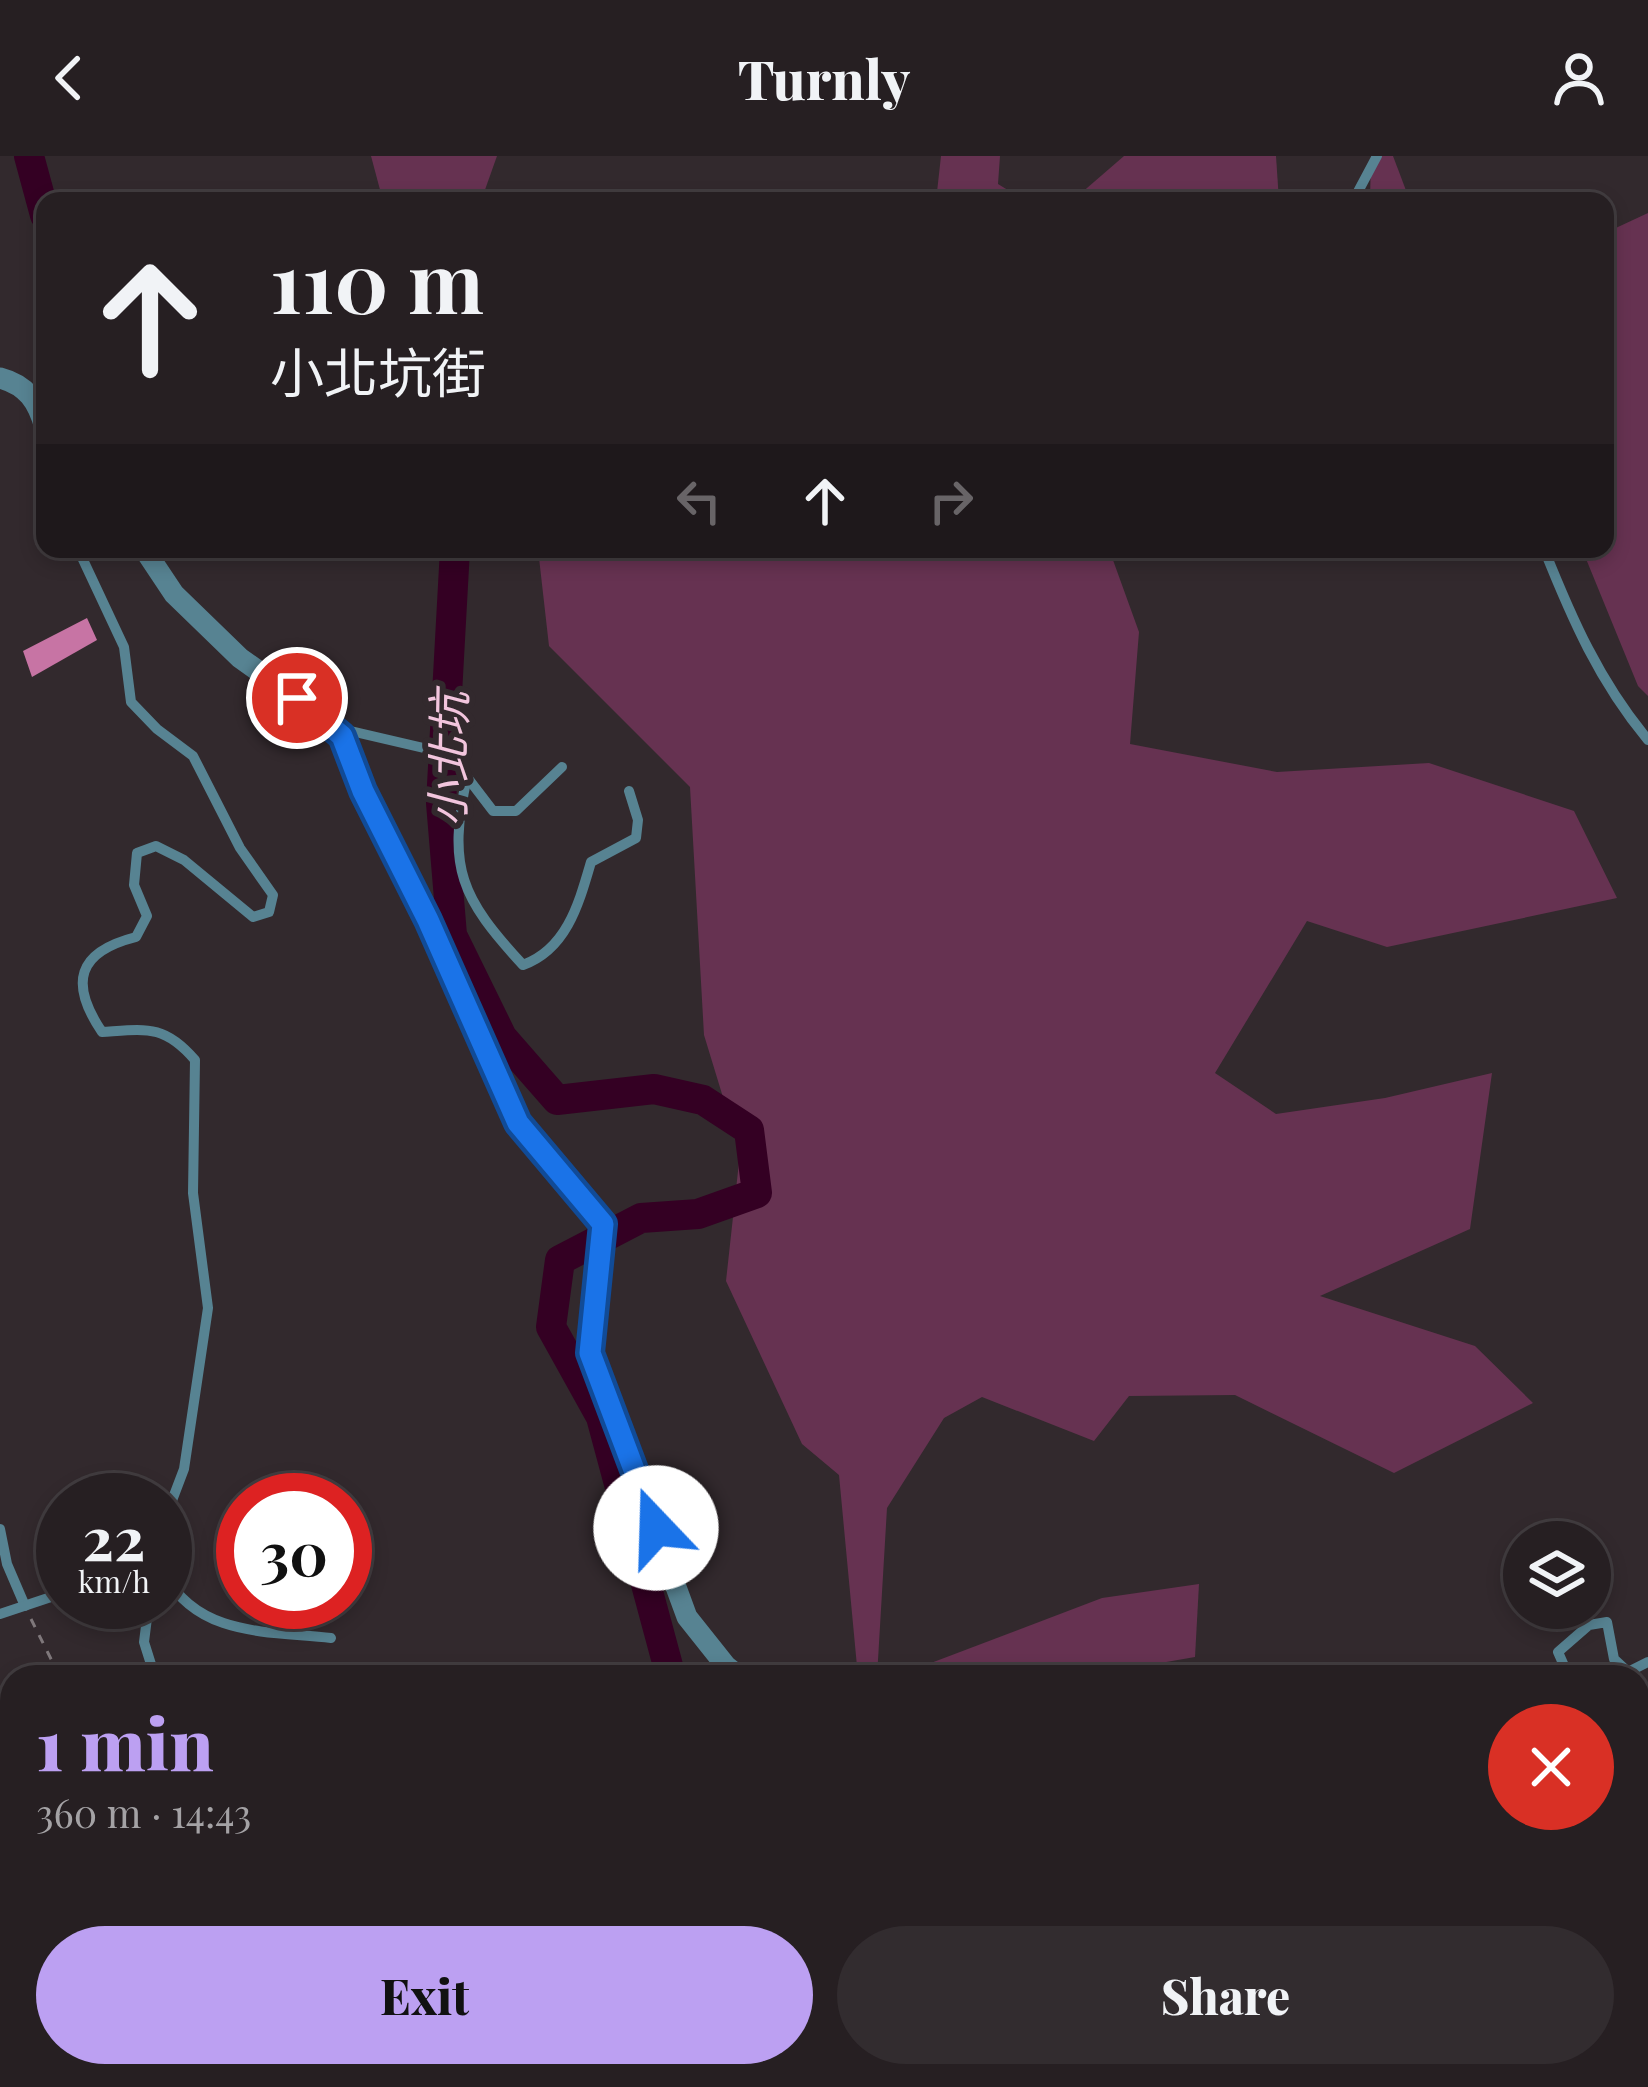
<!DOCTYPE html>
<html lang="en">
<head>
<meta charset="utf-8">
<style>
  body { margin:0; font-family:"Playfair Display","Noto Sans TC",serif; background:#322c2f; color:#f1f3f6; height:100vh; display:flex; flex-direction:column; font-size:45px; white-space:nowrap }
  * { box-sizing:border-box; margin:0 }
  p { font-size:39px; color:#a4a2a5 }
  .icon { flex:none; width:66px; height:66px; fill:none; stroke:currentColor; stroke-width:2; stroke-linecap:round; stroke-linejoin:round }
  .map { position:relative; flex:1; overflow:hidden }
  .drawer { position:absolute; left:0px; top:1509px; width:1650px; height:423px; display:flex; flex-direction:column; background:#261f22; border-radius:36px 36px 0 0; box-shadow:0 6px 18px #0003,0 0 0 3px #423d40 }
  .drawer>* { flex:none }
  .top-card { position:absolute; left:36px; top:36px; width:1578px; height:366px; border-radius:24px; box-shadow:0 6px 18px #0003,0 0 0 3px #423d40; background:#261f22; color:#f1f3f6; overflow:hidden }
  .controls { position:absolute; left:1503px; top:1365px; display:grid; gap:24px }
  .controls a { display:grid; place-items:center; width:108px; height:108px; border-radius:50%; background:#261f22; box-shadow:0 6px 18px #0003,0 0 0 3px #423d40; font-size:60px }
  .speed { position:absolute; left:36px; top:1317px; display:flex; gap:24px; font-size:60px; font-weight:700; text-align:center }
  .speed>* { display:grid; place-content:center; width:156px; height:156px; border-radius:50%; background:#261f22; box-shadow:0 6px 18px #0003,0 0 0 3px #423d40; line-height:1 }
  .speed small { font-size:30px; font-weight:400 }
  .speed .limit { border:18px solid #d22; background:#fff; color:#111 }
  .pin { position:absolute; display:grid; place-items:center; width:102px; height:102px; color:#fff; margin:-51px; border:6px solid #fff; border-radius:50%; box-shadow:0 3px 12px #0007 }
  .me { position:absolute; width:132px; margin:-66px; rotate:339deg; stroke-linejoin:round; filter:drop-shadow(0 0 9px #0008) }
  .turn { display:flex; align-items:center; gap:42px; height:252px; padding:0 36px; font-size:54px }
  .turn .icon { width:156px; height:156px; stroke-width:2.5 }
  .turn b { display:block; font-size:84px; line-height:102px }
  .lanes { display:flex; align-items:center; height:114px; padding:0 36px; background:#0003; justify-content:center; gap:60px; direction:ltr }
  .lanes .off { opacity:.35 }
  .round { display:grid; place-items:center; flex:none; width:126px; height:126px; border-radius:63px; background:#322c2f }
  .summary { display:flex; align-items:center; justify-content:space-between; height:204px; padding:0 36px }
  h1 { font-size:72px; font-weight:800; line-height:90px; color:#bca0f2 }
  .button { display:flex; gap:24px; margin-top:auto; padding:24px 36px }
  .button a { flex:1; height:138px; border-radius:72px; background:#bca0f2; color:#111; font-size:48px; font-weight:800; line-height:138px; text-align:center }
  .button a+a { background:#322c2f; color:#f1f3f6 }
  header { display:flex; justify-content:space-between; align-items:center; height:156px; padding:0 36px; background:#261f22; font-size:54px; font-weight:800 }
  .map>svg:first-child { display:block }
</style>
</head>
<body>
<header><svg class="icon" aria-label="back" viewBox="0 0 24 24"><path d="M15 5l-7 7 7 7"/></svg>Turnly<svg class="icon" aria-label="person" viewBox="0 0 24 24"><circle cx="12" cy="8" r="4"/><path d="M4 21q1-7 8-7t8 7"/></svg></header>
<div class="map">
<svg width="1648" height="1931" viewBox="0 0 1648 1931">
  <rect width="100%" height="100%" fill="#32292d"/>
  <g fill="#663251">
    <path d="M371 0H497L481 45H383Z"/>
    <path d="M941 0H1000L998 28 1026 45H936Z"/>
    <path d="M1124 0H1276L1279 45H1072Z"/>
    <path d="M1371 0H1393L1410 45H1370Z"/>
    <path d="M1648 57V540L1638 530 1582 393H1605V77Z"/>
    <path d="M538 393H1109L1139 476 1130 588 1277 616 1429 607 1574 655 1617 742 1387 791 1307 765 1215 917 1276 958 1385 942 1492 917 1470 1073 1320 1140 1475 1190 1533 1247 1394 1317 1235 1239 1129 1240 1094 1285 982 1241 944 1262 887 1352 877 1521H858L839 1319 802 1288 726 1125 740 997 704 879 690 631 549 490Z"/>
    <path d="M1199 1428 1195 1501 1080 1521H894L1102 1442Z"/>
  </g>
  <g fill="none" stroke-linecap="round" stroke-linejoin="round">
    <g stroke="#340023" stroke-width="30">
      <path d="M29 0 45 59"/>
      <path d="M455 393 441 647 452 779 502 881 557 944 654 933 703 944 749 974 757 1037 698 1058 641 1062 560 1104 551 1171 601 1261 671 1521"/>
      <path d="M1156 1920 1161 1931"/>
    </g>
  </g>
  <path fill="#c774a4" d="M87 462 97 484 32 521 23 495Z"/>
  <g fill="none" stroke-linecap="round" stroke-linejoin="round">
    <g stroke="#7f787b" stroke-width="3" stroke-dasharray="9 9" stroke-linecap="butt">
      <path d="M31 1463 60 1521"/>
      <path d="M0 1588 2 1585"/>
      <path d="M14 1931 19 1920"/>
      <path d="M178 1931 179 1920"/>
    </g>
    <g stroke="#578392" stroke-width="10">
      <path d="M1353 45 1377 0"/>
      <path d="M78 393 124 491 131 546 157 573 193 600 240 692 273 739 269 756 253 761 184 704 156 690 137 697 134 729 147 760 136 781C77 796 69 827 102 876 146 873 164 868 195 904L193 1037 208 1152 184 1313 165 1363"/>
      <path d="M1544 393C1572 463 1599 525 1648 584"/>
      <path d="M342 573 428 593 460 607 467 621C447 712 461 742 523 809 567 793 579 747 591 706L636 682 638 664 629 635"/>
      <path d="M467 621 493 655H516L562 611"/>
      <path d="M0 1373 7 1408 25 1450"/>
      <path d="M165 1419C199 1481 269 1475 331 1482"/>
      <path d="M149 1446 144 1486 155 1521"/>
      <path d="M0 1458 63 1437"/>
      <path d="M1569 1521 1558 1496 1589 1469 1607 1466 1614 1503 1628 1516 1648 1506"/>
      <path d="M0 1681 12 1689"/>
      <path d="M969 1920 987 1931"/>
      <path d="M425 1931 429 1920"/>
      <path d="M1279 1931 1282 1920"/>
    </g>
    <g stroke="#578392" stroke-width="21">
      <path d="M0 222C27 229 38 246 45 272"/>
      <path d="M144 393 174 438 240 502 323 561 342 580 363 636 427 764 518 967 603 1068 590 1197 687 1461 726 1510 740 1521"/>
      <path d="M1253 1920 1255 1931"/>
    </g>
  </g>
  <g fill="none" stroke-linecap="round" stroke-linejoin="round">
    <defs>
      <path id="route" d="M297 542 342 580 363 635 428 764 518 967 603 1068 590 1197 656 1372"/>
    </defs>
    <use href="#route" stroke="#114b97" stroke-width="30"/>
    <use href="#route" stroke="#1a73e8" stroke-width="21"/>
  </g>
  <g text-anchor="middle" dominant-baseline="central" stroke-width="12" stroke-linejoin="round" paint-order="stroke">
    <g font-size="45" font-style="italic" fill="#f2c5dd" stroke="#32292d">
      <text transform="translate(446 603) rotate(-89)">小北坑</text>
    </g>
  </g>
</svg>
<div class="controls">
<a><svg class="icon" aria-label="layers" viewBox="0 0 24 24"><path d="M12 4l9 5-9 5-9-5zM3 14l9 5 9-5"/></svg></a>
</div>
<div class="speed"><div>22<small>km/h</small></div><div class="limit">30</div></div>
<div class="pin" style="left:297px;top:542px;background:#d93025"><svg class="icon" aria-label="arrive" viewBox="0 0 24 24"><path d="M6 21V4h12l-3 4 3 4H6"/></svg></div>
<svg class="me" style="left:656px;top:1372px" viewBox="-20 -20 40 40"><circle r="19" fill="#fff"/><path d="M0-13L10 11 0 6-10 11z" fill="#1a73e8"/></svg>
<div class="top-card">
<div class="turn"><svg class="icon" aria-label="ahead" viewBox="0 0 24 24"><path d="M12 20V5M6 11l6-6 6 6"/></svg><div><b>110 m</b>小北坑街</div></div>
<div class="lanes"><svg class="icon off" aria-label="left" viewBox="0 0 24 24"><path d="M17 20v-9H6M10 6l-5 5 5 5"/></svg><svg class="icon" aria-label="ahead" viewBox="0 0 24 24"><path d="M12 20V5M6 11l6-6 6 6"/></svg><svg class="icon off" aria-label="right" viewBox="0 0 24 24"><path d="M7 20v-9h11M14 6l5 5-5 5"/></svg></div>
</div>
<section class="drawer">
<div class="summary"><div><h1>1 min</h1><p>360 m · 14:43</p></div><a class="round" style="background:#d93025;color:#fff"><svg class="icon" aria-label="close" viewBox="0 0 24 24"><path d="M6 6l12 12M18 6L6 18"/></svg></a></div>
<div class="button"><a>Exit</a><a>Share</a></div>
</section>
</div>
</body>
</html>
